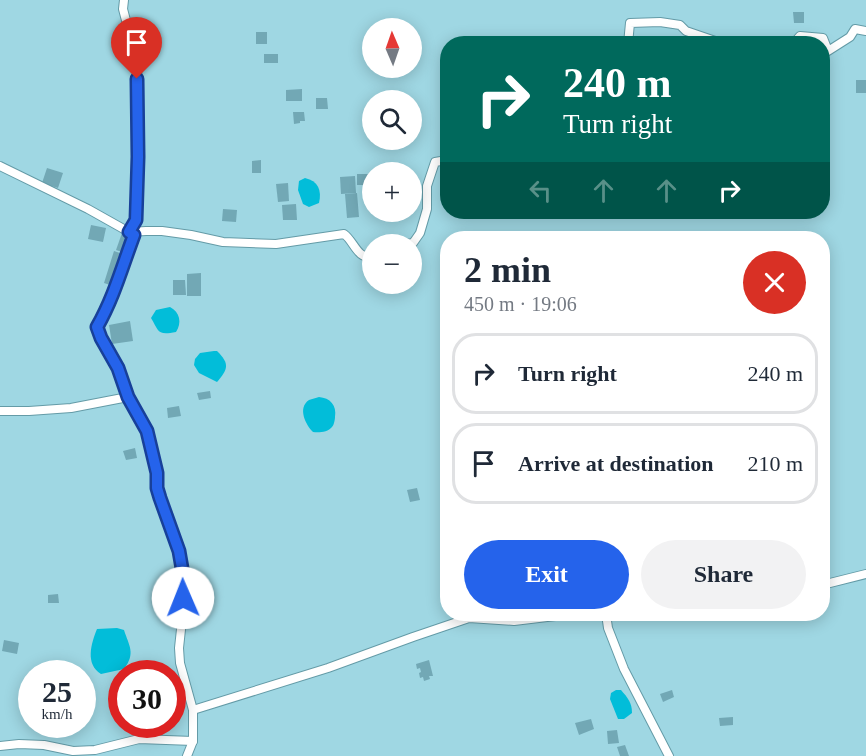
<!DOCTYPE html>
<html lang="en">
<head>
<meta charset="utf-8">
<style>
  body { margin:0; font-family:"Times New Roman",serif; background:#f2f2f3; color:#1f2937; height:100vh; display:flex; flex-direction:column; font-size:22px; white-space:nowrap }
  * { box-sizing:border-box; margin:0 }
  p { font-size:20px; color:#747a83 }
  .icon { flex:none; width:33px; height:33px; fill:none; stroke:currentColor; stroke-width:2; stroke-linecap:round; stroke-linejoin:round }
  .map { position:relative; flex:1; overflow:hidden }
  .panel { position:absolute; left:440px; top:231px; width:390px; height:390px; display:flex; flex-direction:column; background:#fff; border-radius:24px; box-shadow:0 3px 15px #0003 }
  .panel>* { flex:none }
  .hud { position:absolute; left:440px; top:36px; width:390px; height:183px; border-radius:24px; box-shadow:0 3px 15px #0003; background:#00695c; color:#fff; overflow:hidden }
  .needle { width:39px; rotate:358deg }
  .buttons { position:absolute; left:362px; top:18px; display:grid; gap:12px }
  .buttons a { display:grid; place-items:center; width:60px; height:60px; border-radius:50%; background:#fff; box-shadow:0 3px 15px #0003; font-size:30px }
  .speed { position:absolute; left:18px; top:660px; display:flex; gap:12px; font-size:30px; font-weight:700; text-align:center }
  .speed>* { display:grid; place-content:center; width:78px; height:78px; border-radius:50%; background:#fff; box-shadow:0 3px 15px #0003; line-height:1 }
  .speed small { font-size:15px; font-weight:400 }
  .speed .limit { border:9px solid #d22; background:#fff; color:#111 }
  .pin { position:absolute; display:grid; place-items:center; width:51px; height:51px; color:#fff; margin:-62px -26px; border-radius:50% 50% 50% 0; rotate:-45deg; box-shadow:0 0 6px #0007 }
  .pin .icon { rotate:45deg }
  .me { position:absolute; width:66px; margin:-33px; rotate:359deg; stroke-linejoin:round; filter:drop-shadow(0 0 4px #0008) }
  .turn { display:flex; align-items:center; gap:21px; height:126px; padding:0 24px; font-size:27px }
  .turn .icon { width:78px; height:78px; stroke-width:2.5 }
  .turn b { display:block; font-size:42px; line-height:51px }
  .lanes { display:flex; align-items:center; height:57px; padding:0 24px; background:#0003; justify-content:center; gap:30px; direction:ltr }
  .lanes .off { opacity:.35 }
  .round { display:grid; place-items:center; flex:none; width:63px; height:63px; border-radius:32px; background:#f2f2f3 }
  .headline { display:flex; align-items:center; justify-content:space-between; height:102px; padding:0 24px }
  h1 { font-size:36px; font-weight:700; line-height:45px }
  .primary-button { display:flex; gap:12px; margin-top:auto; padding:12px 24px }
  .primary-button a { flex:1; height:69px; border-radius:36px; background:#2563eb; color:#fff; font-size:24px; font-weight:700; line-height:69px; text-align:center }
  .primary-button a+a { background:#f2f2f3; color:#1f2937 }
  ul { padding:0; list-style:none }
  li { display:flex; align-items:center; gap:18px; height:81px; margin:0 12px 9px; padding:0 12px; border:3px solid #e0e1e3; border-radius:24px }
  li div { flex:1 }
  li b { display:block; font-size:22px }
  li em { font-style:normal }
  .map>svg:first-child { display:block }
</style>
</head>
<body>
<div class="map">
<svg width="866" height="756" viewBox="0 0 866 756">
  <rect width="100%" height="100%" fill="#9fd7e3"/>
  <g fill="#02bdd9">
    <path d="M305 178C318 181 322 190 319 203L309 207 303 204 298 190 299 181Z"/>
    <path d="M170 307C180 312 182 323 176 332 157 336 159 331 151 318L156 310Z"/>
    <path d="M214 351H217C230 364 228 369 217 382L199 373 194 365 195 359 200 353Z"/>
    <path d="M319 397C330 398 337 405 335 417 335 419 334 425 332 427 328 432 319 433 313 432 306 425 297 408 309 400 312 399 316 398 319 397Z"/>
    <path d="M117 628 124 630C129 646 136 653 124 669L101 674C85 664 91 644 97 629Z"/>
    <path d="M616 690H621C628 698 632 703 632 713L624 719H618L610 699 611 693Z"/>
  </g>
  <g fill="#72a8b5">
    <path d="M793 12H804V23H794Z"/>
    <rect x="256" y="32" width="11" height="12"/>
    <rect x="264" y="54" width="14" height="9"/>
    <rect x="856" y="80" width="10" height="13"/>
    <path d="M302 89V101H286V90Z"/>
    <path d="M316 98H327L328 109H316Z"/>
    <path d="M293 112H304L305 121H300V123L294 124Z"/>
    <path d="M261 160V173H252V161Z"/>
    <path d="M47 168 63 173 58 188 42 183Z"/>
    <rect x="357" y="174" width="15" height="11"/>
    <path d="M355 176 356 193 341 194 340 177Z"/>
    <path d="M288 183 289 201 278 202 276 184Z"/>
    <path d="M357 193 359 217 347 218 345 194Z"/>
    <path d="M296 204 297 220H283L282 205Z"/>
    <path d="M223 209 237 210 236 222 222 221Z"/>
    <path d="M91 225 106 228 103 242 88 239Z"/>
    <path d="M122 233 130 236 125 253 116 250Z"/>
    <path d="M114 251 123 254 113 286 104 283Z"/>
    <path d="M201 273V296H187V274Z"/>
    <path d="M173 280H185L186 295H173Z"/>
    <path d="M130 321 133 341 112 344 109 325Z"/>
    <path d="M210 391 211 398 199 400 197 393Z"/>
    <path d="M179 406 181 416 168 418 167 408Z"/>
    <path d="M135 448 137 458 126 460 123 451Z"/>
    <path d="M417 488 420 500 410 502 407 490Z"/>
    <path d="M58 594 59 603H48V595Z"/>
    <path d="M4 640 19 643 17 654 2 651Z"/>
    <path d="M429 660 433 676H429L430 679 424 681 423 677 420 678 419 673 421 672 420 668 417 669 416 664Z"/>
    <path d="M672 690 674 697 663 702 660 694Z"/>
    <path d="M733 717V725L720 726 719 718Z"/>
    <path d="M591 719 594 729 579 735 575 723Z"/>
    <path d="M617 730 619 743 608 744 607 731Z"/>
    <path d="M625 745 629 756H620L617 747Z"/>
  </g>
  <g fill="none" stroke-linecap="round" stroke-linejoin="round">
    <defs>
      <g id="street">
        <path d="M124 0 123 9 137 62 138 95 136 220 129 232 134 235C122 267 114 296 97 327L101 338 118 368 128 397 147 431 157 473V487L179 551 183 574 182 620 179 648 180 663 193 710V741L187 756"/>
        <path d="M628 44 630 23 660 22 680 25 686 31 724 44"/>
        <path d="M793 44 800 36 823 38 828 51 850 37 855 29 866 31"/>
        <path d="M0 166 88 209 129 232 146 231H162L191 235 223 242 276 244 344 234C354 241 357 259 372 257"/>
        <path d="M406 244 413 243 420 233 427 209V186L435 162 447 160"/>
        <path d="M0 411H29L71 408 128 397"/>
        <path d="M822 585 866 574"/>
        <path d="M606 614 608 628 624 669 669 756"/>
        <path d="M193 710 328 668 413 637 469 618 514 621 572 614"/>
        <path d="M0 746 19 744 44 745 73 751 95 750 139 739 193 741"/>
      </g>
    </defs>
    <use href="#street" stroke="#649ba7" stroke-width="10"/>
    <use href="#street" stroke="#fff" stroke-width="8"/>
  </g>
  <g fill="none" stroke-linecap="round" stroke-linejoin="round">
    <defs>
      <path id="route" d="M137 79 138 157 136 220 129 232 134 235C122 267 114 297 97 327L101 338 118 368 128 397 147 431 157 473V488L160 498 179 551 183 574V598"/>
    </defs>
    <use href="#route" stroke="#184099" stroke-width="15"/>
    <use href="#route" stroke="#2563eb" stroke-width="10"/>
  </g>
</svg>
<div class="buttons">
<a><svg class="needle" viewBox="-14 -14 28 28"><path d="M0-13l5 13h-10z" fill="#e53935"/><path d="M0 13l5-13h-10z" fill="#747a83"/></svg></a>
<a><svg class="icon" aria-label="search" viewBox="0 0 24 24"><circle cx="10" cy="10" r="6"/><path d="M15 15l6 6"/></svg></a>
<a>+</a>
<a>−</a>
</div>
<div class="speed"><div>25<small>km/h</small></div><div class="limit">30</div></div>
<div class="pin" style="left:137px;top:79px;background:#d93025"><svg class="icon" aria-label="arrive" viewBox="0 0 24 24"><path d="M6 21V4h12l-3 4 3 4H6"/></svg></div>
<svg class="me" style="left:183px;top:598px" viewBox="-20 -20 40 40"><circle r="19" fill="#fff"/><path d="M0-13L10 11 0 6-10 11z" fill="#2563eb"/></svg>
<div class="hud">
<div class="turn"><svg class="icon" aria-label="right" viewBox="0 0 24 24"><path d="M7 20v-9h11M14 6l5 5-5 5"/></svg><div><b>240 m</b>Turn right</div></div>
<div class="lanes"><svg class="icon off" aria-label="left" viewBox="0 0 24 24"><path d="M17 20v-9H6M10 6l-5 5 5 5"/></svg><svg class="icon off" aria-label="ahead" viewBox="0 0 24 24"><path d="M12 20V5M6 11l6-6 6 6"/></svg><svg class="icon off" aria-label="ahead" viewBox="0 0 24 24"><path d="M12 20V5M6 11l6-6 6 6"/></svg><svg class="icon" aria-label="right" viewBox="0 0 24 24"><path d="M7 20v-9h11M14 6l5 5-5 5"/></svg></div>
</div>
<section class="panel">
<div class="headline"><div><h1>2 min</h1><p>450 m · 19:06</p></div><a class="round" style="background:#d93025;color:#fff"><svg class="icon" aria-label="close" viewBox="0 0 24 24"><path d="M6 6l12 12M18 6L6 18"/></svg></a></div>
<ul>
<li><svg class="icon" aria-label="right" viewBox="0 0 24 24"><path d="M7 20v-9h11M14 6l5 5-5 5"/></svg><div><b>Turn right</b></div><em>240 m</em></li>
<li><svg class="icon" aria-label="arrive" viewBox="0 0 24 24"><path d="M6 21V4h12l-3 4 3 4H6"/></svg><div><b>Arrive at destination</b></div><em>210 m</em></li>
</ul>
<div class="primary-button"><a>Exit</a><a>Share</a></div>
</section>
</div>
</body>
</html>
